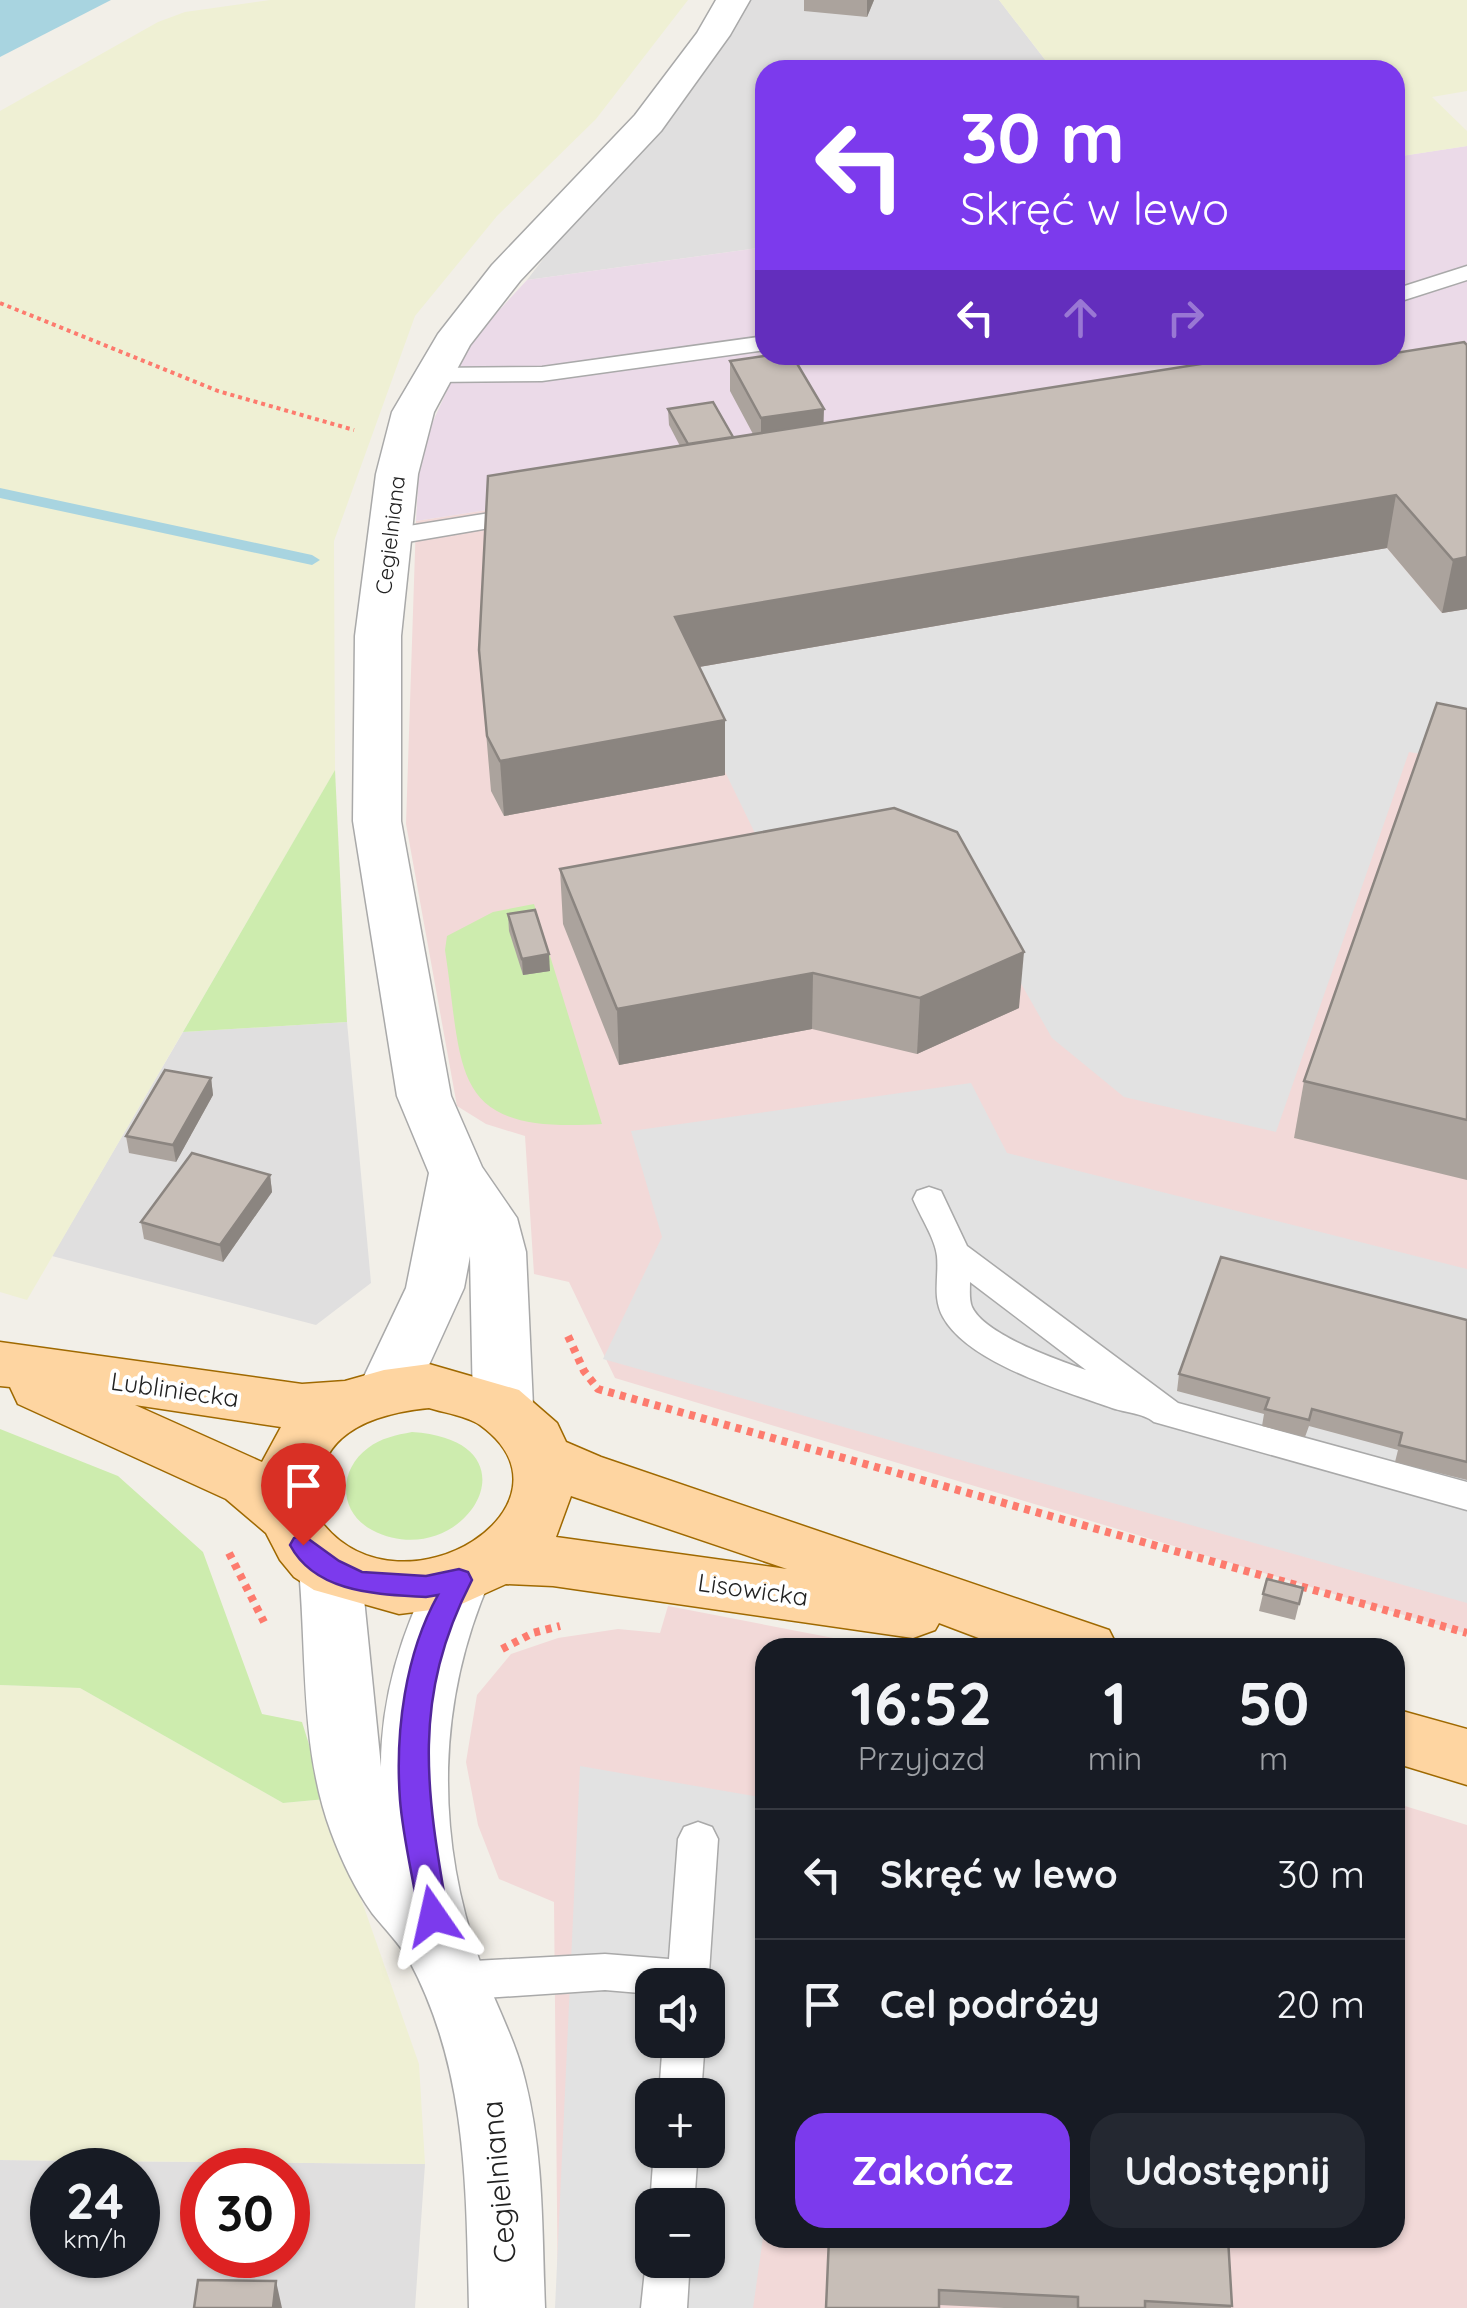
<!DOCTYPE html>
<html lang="pl">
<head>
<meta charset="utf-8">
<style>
  body { margin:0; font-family:Quicksand,sans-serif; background:#242831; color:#f1f3f6; height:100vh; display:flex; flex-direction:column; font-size:38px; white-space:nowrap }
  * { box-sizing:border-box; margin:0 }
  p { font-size:32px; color:#9ea1a6 }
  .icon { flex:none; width:55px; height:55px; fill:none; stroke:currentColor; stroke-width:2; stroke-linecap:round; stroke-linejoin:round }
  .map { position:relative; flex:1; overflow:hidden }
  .drawer { position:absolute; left:755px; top:1638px; width:650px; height:610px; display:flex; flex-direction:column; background:#171b24; border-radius:30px; box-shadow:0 2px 8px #0004 }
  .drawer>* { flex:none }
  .top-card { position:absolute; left:755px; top:60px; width:650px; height:305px; border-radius:30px; box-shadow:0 2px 8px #0004; background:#7c3aed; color:#fff; overflow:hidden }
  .fabs { position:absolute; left:635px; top:1968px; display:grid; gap:20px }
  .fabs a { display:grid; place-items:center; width:90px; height:90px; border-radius:20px; background:#171b24; box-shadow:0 2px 8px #0004; font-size:50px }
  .speed { position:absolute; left:30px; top:2148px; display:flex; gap:20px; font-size:50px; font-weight:700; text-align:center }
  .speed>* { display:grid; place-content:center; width:130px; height:130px; border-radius:50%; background:#171b24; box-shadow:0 2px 8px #0004; line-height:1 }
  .speed small { font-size:25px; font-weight:400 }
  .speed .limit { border:15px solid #d22; background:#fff; color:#111 }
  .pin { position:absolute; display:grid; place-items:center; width:85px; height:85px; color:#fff; margin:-102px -42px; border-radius:50% 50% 50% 0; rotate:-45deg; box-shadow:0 0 10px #0007 }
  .pin .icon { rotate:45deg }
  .me { position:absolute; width:110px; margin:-55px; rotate:349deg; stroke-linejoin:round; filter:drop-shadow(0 0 8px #0008) }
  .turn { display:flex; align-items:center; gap:35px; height:210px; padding:0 40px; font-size:45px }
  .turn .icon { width:130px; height:130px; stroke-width:2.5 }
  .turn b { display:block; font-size:70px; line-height:85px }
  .lanes { display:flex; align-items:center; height:95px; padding:0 40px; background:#0003; justify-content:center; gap:50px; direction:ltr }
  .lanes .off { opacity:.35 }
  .eta { display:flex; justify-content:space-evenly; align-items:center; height:170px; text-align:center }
  .eta b { font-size:60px; font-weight:700; line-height:70px }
  .primary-button { display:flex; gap:20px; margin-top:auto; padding:20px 40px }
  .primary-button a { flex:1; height:115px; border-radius:30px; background:#7c3aed; color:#fff; font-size:40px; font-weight:700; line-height:115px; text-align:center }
  .primary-button a+a { background:#242831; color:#f1f3f6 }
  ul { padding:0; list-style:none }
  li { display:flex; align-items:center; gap:30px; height:130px; padding:0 40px; border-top:2px solid #363941 }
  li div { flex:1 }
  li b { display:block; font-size:38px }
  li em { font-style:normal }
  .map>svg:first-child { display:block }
</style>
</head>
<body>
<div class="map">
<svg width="1467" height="2308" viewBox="0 0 1467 2308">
  <rect width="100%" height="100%" fill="#f2efe8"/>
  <g fill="#e0dfdf" fill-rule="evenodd">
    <path d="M743 0H999L1053 70H765V247L527 280Z"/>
    <path d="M347 1022 371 1283 316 1325 52 1256 183 1032Z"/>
    <path d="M0 2160 425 2164 415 2308H0ZM52 2170H138V2255H52ZM202 2170H288V2255H202Z"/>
  </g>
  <g fill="#f2d9d8" fill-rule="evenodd">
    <path d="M1467 358V1634L615 1378 569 1282 534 1274 525 1136 486 1124 457 1106 406 824 416 521Z"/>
    <path d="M668 1606 880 1647 765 1648V2238H1395V1803L1467 1825V2308H558L554 1902 499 1879 478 1825 466 1762 477 1695 511 1654 558 1638 618 1629 660 1633ZM652 1985H708V2040H652ZM652 2095H708V2150H652ZM652 2205H708V2260H652Z"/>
  </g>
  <path fill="#ebdae8" d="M1467 146V358L416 521 420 450 468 344 527 280 765 247V355H1395V157Z"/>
  <g fill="#eff0d4">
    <path d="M270 0H688L596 119 497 216 415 316 334 541 335 770 27 1300 0 1292V111L158 22 185 12Z"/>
    <path d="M999 0H1467V91L1432 97 1467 131V146L1395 157V70H1053Z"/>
    <path d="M0 1685 80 1688 283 1803 326 1799 419 2064 425 2164 0 2160Z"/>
  </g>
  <g fill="#cdecae">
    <path d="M335 770 347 1022 183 1032Z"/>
    <path d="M534 904 602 1124C448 1134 464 1075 445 950L447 936 493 912Z"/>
    <path d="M0 1429 118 1476 203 1552 262 1714 302 1722 326 1799 283 1803 80 1688 0 1685Z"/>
    <path d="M412 1432C547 1441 462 1577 372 1530 338 1512 338 1470 368 1448 381 1438 396 1435 412 1432Z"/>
  </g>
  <g fill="#e2e2e2" fill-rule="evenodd">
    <path d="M1387 548 1442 613 1467 609V761L1409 752 1276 1132 1124 1097 1052 1038 953 864 768 860 676 671Z"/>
    <path d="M971 1083 1007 1153 1467 1269V1603L603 1359 662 1237 631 1131Z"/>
    <path d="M580 1766 765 1798V2224L753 2308H555ZM652 1985H708V2040H652ZM652 2095H708V2150H652ZM652 2205H708V2260H652Z"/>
  </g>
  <path fill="#a8d4e0" d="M0 0H111L0 57Z"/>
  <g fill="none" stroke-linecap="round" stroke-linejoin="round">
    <path fill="#a8d4e0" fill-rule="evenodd" d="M0 488 312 555 320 560 312 565 0 498Z"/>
    <defs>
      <g id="lane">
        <path d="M1467 266V280L1395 303V289Z"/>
        <path d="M765 336V350L542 381 430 382 418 375 430 368 542 367Z"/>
        <path d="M528 507 541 515 537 520 390 545 377 537 390 529Z"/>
        <path d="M929 1187 941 1191 967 1246 1178 1403 1467 1482V1510L1154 1422C1143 1413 1127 1413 1112 1408 1064 1391 968 1363 943 1317 932 1297 939 1278 937 1256 935 1238 920 1216 913 1199L917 1191ZM970 1282 1086 1370C1058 1360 985 1335 972 1307 969 1300 970 1290 970 1282Z"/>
        <path d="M698 1822 712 1827 718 1839 708 1988 652 1985V1994L605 1990 455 2000 440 1994 434 1981 440 1968 455 1962 605 1954 669 1959 678 1839 684 1827Z"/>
        <path d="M663 2040H705L701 2095H659Z"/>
        <path d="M654 2150H698L694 2205H652V2211L650 2205Z"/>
        <path d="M652 2245V2260H690L687 2308H641L646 2260Z"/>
      </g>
      <g id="street">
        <path d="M716 0H750L730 35 661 131 520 281 470 345 434 412 418 474 401 636V821L451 1096 482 1167 517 1218 526 1252 533 1406 524 1422 503 1429 482 1422 473 1406 470 1256 464 1288 418 1389 409 1405 388 1411 367 1405 358 1389 406 1288 429 1173 397 1096 353 821 355 636 376 474 392 412 438 334 492 265 635 115 697 33Z"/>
        <path d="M330 1544 352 1551 361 1569 381 1767C381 1695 403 1626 437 1562L459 1555 481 1562 490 1580C437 1701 435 1834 479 1959 493 2000 515 2038 525 2080 544 2155 542 2232 545 2308H469C466 2188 468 2070 409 1960 400 1944 384 1928 372 1913 355 1889 341 1859 331 1832 300 1749 307 1656 299 1569L308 1551Z"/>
      </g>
      <g id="primary">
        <path d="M0 1342 302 1384 345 1381 384 1370 429 1364 519 1390 557 1423 566 1442 601 1457 1109 1630 1118 1648H1005L939 1623 935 1630 913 1638 553 1586 506 1584 455 1607 399 1614 314 1590 294 1577 280 1560 266 1533 226 1499 18 1404 10 1387 0 1386ZM135 1405 281 1427 262 1462ZM429 1408C445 1413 467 1416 480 1425 589 1504 404 1623 323 1524 303 1443 358 1415 429 1408ZM571 1496 787 1569 556 1537Z"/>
        <path d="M1395 1709 1467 1729V1785L1395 1763Z"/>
      </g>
    </defs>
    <use href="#lane" stroke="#a9a9a9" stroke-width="3"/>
    <use href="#street" stroke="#a9a9a9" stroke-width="3"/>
    <use href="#primary" stroke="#9f6900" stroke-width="3"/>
    <path stroke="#fd7b6e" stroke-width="4" stroke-dasharray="4 4" stroke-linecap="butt" d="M0 303 218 391 354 430"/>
    <g stroke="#fd7b6e" stroke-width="8" stroke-dasharray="6 6" stroke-linecap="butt">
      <path d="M568 1336 584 1371 598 1389 1467 1633"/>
      <path d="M229 1553 264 1622"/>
      <path d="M502 1649 533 1633 560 1626"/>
    </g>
    <use href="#lane" fill="#fff" fill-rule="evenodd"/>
    <use href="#street" fill="#fff" fill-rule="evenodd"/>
    <use href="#primary" fill="#fed5a1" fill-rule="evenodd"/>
  </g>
  <g fill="#aba39d">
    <path d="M804 0H874L867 17 804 11Z"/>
    <path d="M1467 345V609L1442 613 1387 548 699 667 725 775 504 816 491 791 479 650 680 446 669 425 668 409 733 437 753 434 730 391V361L823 423 1337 363Z"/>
    <path d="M1467 709V1180L1294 1138 1304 1081Z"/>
    <path d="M560 869 1019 1008 917 1054 812 1029 619 1065 563 924Z"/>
    <path d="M508 914 550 971 523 975 509 931Z"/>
    <path d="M211 1078 213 1095 176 1162 129 1153 126 1136Z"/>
    <path d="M270 1175 272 1192 223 1262 144 1239 141 1222Z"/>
    <path d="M1467 1320V1480L1395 1462 1398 1450 1309 1426 1305 1437 1262 1426 1264 1414 1177 1391 1179 1374Z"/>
    <path d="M1303 1588 1295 1620 1259 1611 1263 1594Z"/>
    <path d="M1228 2238 1231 2308H1004L939 2305 826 2308Z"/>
  </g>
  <g fill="#8b8580">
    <path d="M867 0H874L867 17Z"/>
    <path d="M824 409 823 439 761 448V418Z"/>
    <path d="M1396 495 1387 548 676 671 675 617Z"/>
    <path d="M1467 557V609L1442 613 1453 560Z"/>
    <path d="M725 720V775L504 816 500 761Z"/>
    <path d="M1024 952 1019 1008 917 1054 920 998Z"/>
    <path d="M549 954 550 971 523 975 522 959Z"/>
    <path d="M813 973 812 1029 619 1065 617 1009Z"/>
    <path d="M211 1078 213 1095 176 1162 173 1145Z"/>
    <path d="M270 1175 272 1192 223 1262 220 1245Z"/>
    <path d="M276 2281 282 2308H273Z"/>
  </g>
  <g fill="#c7beb7" stroke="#8b8580" stroke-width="2.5">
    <path d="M1464 342 1467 345V557L1453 560 1396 495 675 617 725 720 500 761 487 736 479 650 488 476 1258 355H1330L1337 363 1383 355H1395V353Z"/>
    <path d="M770 355H792L824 409 761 418 730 361Z"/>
    <path d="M713 402 733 437 688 444 668 409Z"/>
    <path d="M1437 703 1467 709V1120L1304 1081Z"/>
    <path d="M894 808 957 832 1024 952 920 998 813 973 617 1009 560 869Z"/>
    <path d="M535 910 549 954 522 959 508 914Z"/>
    <path d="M165 1070 211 1078 173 1145 126 1136Z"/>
    <path d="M192 1153 270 1175 220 1245 141 1222Z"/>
    <path d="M1221 1257 1467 1320V1462L1399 1445 1402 1433 1312 1409 1309 1420 1265 1409 1269 1398 1179 1374Z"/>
    <path d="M1267 1579 1303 1588 1299 1604 1263 1594Z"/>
    <path d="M829 2238H1228L1232 2306 1145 2301V2308H1078V2297L939 2290V2308H826Z"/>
    <path d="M198 2280 276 2281 273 2308H194Z"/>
  </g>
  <path fill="#7c3aed" stroke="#51269a" stroke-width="2.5" d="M303 1535 339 1561 362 1572 426 1576 459 1569 468 1572 472 1580C411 1698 426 1790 448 1916L443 1924 433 1928 423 1924 419 1916C413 1877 403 1838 400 1800 395 1732 405 1654 438 1595L426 1597C379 1594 316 1594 290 1545L294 1538Z"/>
  <g text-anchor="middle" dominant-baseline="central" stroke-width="8" stroke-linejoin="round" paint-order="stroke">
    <g font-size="22" fill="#222" stroke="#fff">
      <text transform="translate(390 535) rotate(-83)">Cegielniana</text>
    </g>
    <g font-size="25" fill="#222" stroke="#fff">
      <text transform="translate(175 1389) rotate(8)">Lubliniecka</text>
      <text transform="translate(753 1589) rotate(8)">Lisowicka</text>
    </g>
    <g font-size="30" fill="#222" stroke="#fff">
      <text transform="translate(498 2182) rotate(-95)">Cegielniana</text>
    </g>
  </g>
</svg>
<div class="fabs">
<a><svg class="icon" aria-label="sound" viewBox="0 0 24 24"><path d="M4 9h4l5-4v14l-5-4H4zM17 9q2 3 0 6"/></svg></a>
<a>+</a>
<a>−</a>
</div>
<div class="speed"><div>24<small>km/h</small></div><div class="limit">30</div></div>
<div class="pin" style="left:303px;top:1545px;background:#d93025"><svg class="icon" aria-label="arrive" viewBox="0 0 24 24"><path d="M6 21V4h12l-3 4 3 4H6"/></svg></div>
<svg class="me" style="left:433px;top:1916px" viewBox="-20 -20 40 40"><path d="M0-17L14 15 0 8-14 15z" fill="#7c3aed" stroke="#fff" stroke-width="4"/></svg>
<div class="top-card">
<div class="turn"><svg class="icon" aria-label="left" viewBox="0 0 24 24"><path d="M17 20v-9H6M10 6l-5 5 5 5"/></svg><div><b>30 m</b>Skręć w lewo</div></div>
<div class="lanes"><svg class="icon" aria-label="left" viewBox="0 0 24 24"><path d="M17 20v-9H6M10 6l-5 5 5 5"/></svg><svg class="icon off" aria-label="ahead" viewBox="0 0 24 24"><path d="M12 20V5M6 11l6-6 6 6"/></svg><svg class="icon off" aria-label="right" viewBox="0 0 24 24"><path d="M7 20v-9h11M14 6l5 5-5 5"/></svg></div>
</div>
<section class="drawer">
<div class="eta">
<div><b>16:52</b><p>Przyjazd</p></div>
<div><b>1</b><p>min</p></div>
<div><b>50</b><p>m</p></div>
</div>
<ul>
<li><svg class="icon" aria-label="left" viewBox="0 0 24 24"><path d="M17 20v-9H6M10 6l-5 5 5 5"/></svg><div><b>Skręć w lewo</b></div><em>30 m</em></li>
<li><svg class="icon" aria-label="arrive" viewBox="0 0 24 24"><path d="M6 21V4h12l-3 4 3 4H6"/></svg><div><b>Cel podróży</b></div><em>20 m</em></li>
</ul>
<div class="primary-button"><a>Zakończ</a><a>Udostępnij</a></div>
</section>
</div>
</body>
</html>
